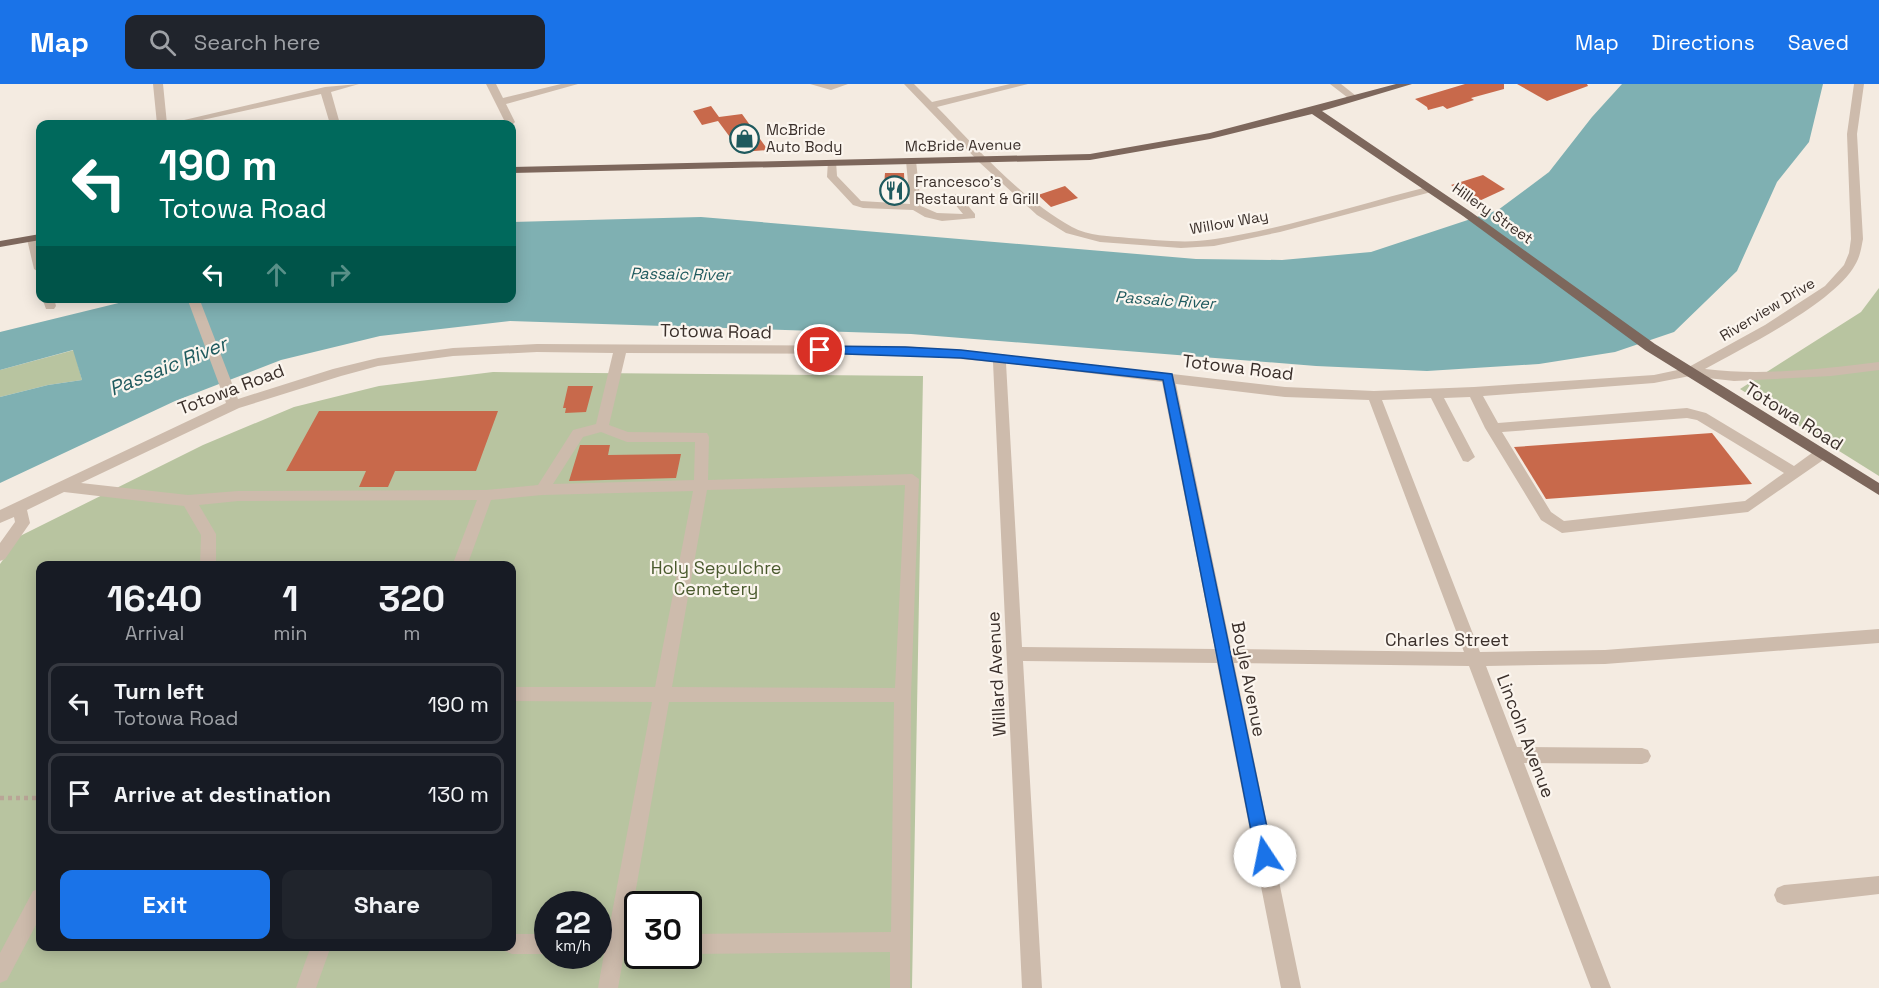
<!DOCTYPE html>
<html lang="en">
<head>
<meta charset="utf-8">
<style>
  body { margin:0; font-family:"Space Grotesk",sans-serif; background:#20242c; color:#f1f3f6; height:100vh; display:flex; flex-direction:column; font-size:22px; white-space:nowrap }
  * { box-sizing:border-box; margin:0 }
  p { font-size:20px; color:#9ea1a6 }
  .icon { flex:none; width:33px; height:33px; fill:none; stroke:currentColor; stroke-width:2; stroke-linecap:round; stroke-linejoin:round }
  .map { position:relative; flex:1; overflow:hidden }
  .sheet { position:absolute; left:36px; top:477px; width:480px; height:390px; display:flex; flex-direction:column; background:#171b24; border-radius:12px; box-shadow:0 3px 15px #0003 }
  .sheet>* { flex:none }
  .hud { position:absolute; left:36px; top:36px; width:480px; height:183px; border-radius:12px; box-shadow:0 3px 15px #0003; background:#00695c; color:#fff; overflow:hidden }
  .speed { position:absolute; left:534px; top:807px; display:flex; gap:12px; font-size:30px; font-weight:700; text-align:center }
  .speed>* { display:grid; place-content:center; width:78px; height:78px; border-radius:50%; background:#171b24; box-shadow:0 3px 15px #0003; line-height:1 }
  .speed small { font-size:15px; font-weight:400 }
  .speed .limit { border:3px solid #111; border-radius:9px; background:#fff; color:#111 }
  .pin { position:absolute; display:grid; place-items:center; width:51px; height:51px; color:#fff; margin:-26px; border:3px solid #fff; border-radius:50%; box-shadow:0 2px 6px #0007 }
  .me { position:absolute; width:66px; margin:-33px; rotate:349deg; stroke-linejoin:round; filter:drop-shadow(0 0 4px #0008) }
  .turn { display:flex; align-items:center; gap:21px; height:126px; padding:0 24px; font-size:27px }
  .turn .icon { width:78px; height:78px; stroke-width:2.5 }
  .turn b { display:block; font-size:42px; line-height:51px }
  .lanes { display:flex; align-items:center; height:57px; padding:0 24px; background:#0003; justify-content:center; gap:30px; direction:ltr }
  .lanes .off { opacity:.35 }
  .eta { display:flex; justify-content:space-evenly; align-items:center; height:102px; text-align:center }
  .eta b { font-size:36px; font-weight:700; line-height:42px }
  .cta { display:flex; gap:12px; margin-top:auto; padding:12px 24px }
  .cta a { flex:1; height:69px; border-radius:12px; background:#1a73e8; color:#fff; font-size:24px; font-weight:700; line-height:69px; text-align:center }
  .cta a+a { background:#20242c; color:#f1f3f6 }
  ul { padding:0; list-style:none }
  li { display:flex; align-items:center; gap:18px; height:81px; margin:0 12px 9px; padding:0 12px; border:3px solid #363941; border-radius:12px }
  li div { flex:1 }
  li b { display:block; font-size:22px }
  li em { font-style:normal }
  header { display:flex; align-items:center; gap:36px; box-sizing:border-box; height:84px; padding:0 30px; background:#1a73e8; color:#fff }
  header strong { font-size:28px }
  nav { display:flex; gap:33px; margin-inline-start:auto; font-size:21px }
  .search { width:420px; height:54px; background:#20242c; display:flex; align-items:center; gap:15px; box-sizing:border-box; padding:0 21px; border-radius:12px; color:#9ea1a6; font-size:22px }
  .map>svg:first-child { display:block }
</style>
</head>
<body>
<header>
<strong>Map</strong>
<div class="search"><svg class="icon" aria-label="search" viewBox="0 0 24 24"><circle cx="10" cy="10" r="6"/><path d="M15 15l6 6"/></svg>Search here</div>
<nav><a>Map</a><a>Directions</a><a>Saved</a></nav>
</header>
<div class="map">
<svg width="1879" height="904" viewBox="0 0 1879 904">
  <rect width="100%" height="100%" fill="#f4ebe1"/>
  <g fill="#b8c4a0" fill-rule="evenodd">
    <path d="M1879 204V392L1740 305 1861 228Z"/>
    <path d="M74 266 82 296 48 301 0 313V286Z"/>
    <path d="M493 288 923 292 912 904H0V480L20 452 203 361 294 323 379 302ZM40 482H512V862H40ZM548 820H598V872H548ZM638 820H688V872H638Z"/>
  </g>
  <path fill="#7fb0b2" d="M1622 0H1823L1809 58 1777 98 1737 187 1674 248 1615 268 1539 280 1427 287 1316 282 911 250 510 237 380 252 281 276 175 317 0 399V313L48 301 82 296 73 266 0 286V248L135 215 512 214V138L701 133 1196 175 1282 176 1371 168 1498 126 1549 88 1592 33Z"/>
  <g fill="#c8694b">
    <path d="M1465 0H1504V5L1471 14 1474 16 1447 25 1443 22 1428 26 1427 23 1415 15Z"/>
    <path d="M1517 0H1587L1588 2 1547 17Z"/>
    <path d="M711 22 719 33 742 30 768 66 741 68 718 37 702 41 693 27Z"/>
    <path d="M885 89H904L905 113 883 114Z"/>
    <path d="M1483 91 1505 105 1477 118 1451 101Z"/>
    <path d="M1065 102 1078 114 1051 123 1038 111Z"/>
    <path d="M568 302H593L586 328 565 329 566 324H563Z"/>
    <path d="M319 327H498L476 387H395L388 403H359L366 387H286Z"/>
    <path d="M1712 349 1752 400 1546 415 1514 363Z"/>
    <path d="M580 361H610L608 371 681 370 676 394 569 397Z"/>
  </g>
  <g fill="none" stroke-linecap="round" stroke-linejoin="round">
    <path stroke="#b9a596" stroke-width="4.5" stroke-dasharray="4 4" stroke-linecap="butt" d="M0 714H40"/>
    <g fill="#cdbbac" fill-rule="evenodd">
      <path d="M153 0H163L167 40 325 3 359 0 331 8 340 40H330L321 10 184 40H157Z"/>
      <path d="M486 0H496L503 14 561 0H578L506 20 515 38 512 41 505 38Z"/>
      <path d="M810 0H848L831 6Z"/>
      <path d="M904 0H914L932 18 1010 0H1028L937 23C977 64 1021 115 1072 143 1088 152 1110 152 1129 154 1158 156 1187 160 1215 155 1288 144 1359 120 1431 102L1436 105 1435 107 1280 148 1214 162 1181 164 1100 158 1066 149 1037 131 979 78Z"/>
      <path d="M1330 0H1341L1360 15 1352 17Z"/>
      <path d="M1854 0H1864L1857 50 1863 155C1861 165 1860 173 1855 181 1834 219 1745 263 1705 285 1762 292 1822 285 1879 278V286L1831 292 1734 297 1690 292 1654 299 1483 312 1498 339 1687 324 1706 329 1794 382 1816 366H1826L1828 370 1826 374 1748 428 1562 449 1541 436 1485 344 1470 313 1444 314 1475 373 1468 378 1463 377 1431 314 1382 316 1480 568 1605 566 1879 545V559L1605 580 1486 582 1517 663 1642 664 1648 666 1651 672 1648 678 1642 680 1524 679 1611 904H1591L1469 582 1234 579 1301 904H1281L1217 579 1023 577 1042 904H1022L993 278 905 270 626 269 609 341 628 348 707 349 709 353 708 396 912 390 919 395 911 611 910 904H890V868L688 870V850L891 848 894 618H669L628 850H638V870H624L618 904H598L604 870H598V850H608L652 618 512 617V603H655L693 407 542 411 491 416 467 482H452L477 416 238 417 199 421 216 450V482H200L201 451 184 422 64 408 27 426 30 439 5 475 0 477V459L15 438 14 433 0 439V426L226 319 187 214H199L238 315 333 285 378 274 453 264 537 260 905 262 999 270 1285 303 1374 307 1474 303 1654 291 1687 284 1765 241 1825 202 1844 181 1849 169 1851 155 1847 50ZM537 268 613 269 596 340 573 346 538 401 486 406 238 407 188 411 81 399 239 324 341 292 378 282 453 272ZM1006 279 1162 298 1215 565 1022 563ZM1176 300 1285 313 1369 316 1464 568 1231 565ZM1687 334 1697 336 1784 389 1745 417 1564 437 1551 428 1502 348ZM601 348 627 358H695L694 396 553 400 583 353ZM905 401 895 604 672 603 707 406Z"/>
      <path d="M911 74 916 77 921 122 937 129 963 130 949 113 955 110 959 111 975 130V134L942 137 925 133 913 126 863 124 853 121 827 93 828 77H836L837 92 861 117 910 120 906 77Z"/>
      <path d="M33 152 37 153 40 162V189L34 185 27 155Z"/>
      <path d="M42 214H54L56 222 54 225H46Z"/>
      <path d="M1879 792V810L1784 821 1777 818 1774 811 1777 804 1784 801Z"/>
      <path d="M40 804V833L7 896 0 899V869L33 807Z"/>
      <path d="M512 850H548V870H512L505 867 503 862H512Z"/>
      <path d="M311 862H331L316 904H296Z"/>
    </g>
    <g fill="#7d675c" fill-rule="evenodd">
      <path d="M1396 0H1412L1322 27 1471 128 1655 260 1879 399V411L1645 266 1463 132 1312 30 1210 55 1090 76 512 89V83L1090 70 1210 49Z"/>
      <path d="M40 150V156L0 163V157Z"/>
    </g>
  </g>
  <path fill="#1a73e8" stroke="#114b97" stroke-width="1.5" d="M820 262 905 263 961 266 1172 290 1273 772 1271 778 1265 780 1259 778 1256 772 1163 296 961 274 816 269 814 266Z"/>
  <defs>
    <symbol id="shop-ring" viewBox="-11 -11 22 22"><circle r="9.5" fill="#fbf5ee" stroke="#1f5a5e" stroke-width="1.5"/><path d="M-5-2.5h2.3a2.7 3.5 0 0 1 5.4 0H5L5.5 6h-11ZM-1.5-2.5h3a1.5 2.3 0 0 0-3 0Z" fill="#1f5a5e"/></symbol>
    <symbol id="restaurant-ring" viewBox="-11 -11 22 22"><circle r="9.5" fill="#fbf5ee" stroke="#1f5a5e" stroke-width="1.5"/><path d="M-5-6h1v4h1v-4h1v4h1v-4h1v5L-1.5 .5V6h-2V.5L-5-1ZM5-6V6H3V1.5H1.5Q1.5-4 5-6Z" fill="#1f5a5e"/></symbol>
  </defs>
  <g fill-rule="evenodd">
    <use href="#shop-ring" x="728" y="38" width="33" height="33"/>
    <use href="#restaurant-ring" x="878" y="90" width="33" height="33"/>
  </g>
  <g text-anchor="middle" dominant-baseline="central" stroke-width="4.5" stroke-linejoin="round" paint-order="stroke">
    <g font-size="15" fill="#3b302b" stroke="#fbf5ee" text-anchor="start">
      <text x="766" y="45">McBride<tspan x="766" dy="17">Auto Body</tspan></text>
      <text x="915" y="97">Francesco's<tspan x="915" dy="17">Restaurant &amp; Grill</tspan></text>
    </g>
    <g font-size="15" fill="#3b302b" stroke="#fbf5ee">
      <text transform="translate(963 61) rotate(-1)">McBride Avenue</text>
      <text transform="translate(1493 129) rotate(35)">Hillery Street</text>
      <text transform="translate(1229 138) rotate(-10)">Willow Way</text>
      <text transform="translate(1767 225) rotate(-31)">Riverview Drive</text>
    </g>
    <g font-size="16" font-style="italic" fill="#1f5a5e" stroke="#fbf5ee">
      <text transform="translate(680 190) rotate(1)">Passaic River</text>
      <text transform="translate(1165 216) rotate(4)">Passaic River</text>
    </g>
    <g font-size="18" fill="#3b302b" stroke="#fbf5ee">
      <text transform="translate(716 247) rotate(1)">Totowa Road</text>
      <text transform="translate(1238 283) rotate(7)">Totowa Road</text>
      <text transform="translate(231 305) rotate(-21)">Totowa Road</text>
      <text transform="translate(1794 332) rotate(32)">Totowa Road</text>
      <text x="1447" y="555">Charles Street</text>
      <text transform="translate(996 590) rotate(-93)">Willard Avenue</text>
      <text transform="translate(1249 595) rotate(79)">Boyle Avenue</text>
      <text transform="translate(1526 652) rotate(69)">Lincoln Avenue</text>
    </g>
    <g font-size="18" fill="#4a5a2e" stroke="#fbf5ee">
      <text x="716" y="483">Holy Sepulchre<tspan x="716" dy="21">Cemetery</tspan></text>
    </g>
    <g font-size="20" font-style="italic" fill="#1f5a5e" stroke="#fbf5ee">
      <text transform="translate(168 282) rotate(-22)">Passaic River</text>
    </g>
  </g>
</svg>
<div class="speed"><div>22<small>km/h</small></div><div class="limit">30</div></div>
<div class="pin" style="left:820px;top:266px;background:#d93025"><svg class="icon" aria-label="arrive" viewBox="0 0 24 24"><path d="M6 21V4h12l-3 4 3 4H6"/></svg></div>
<svg class="me" style="left:1265px;top:772px" viewBox="-20 -20 40 40"><circle r="19" fill="#fff"/><path d="M0-13L10 11 0 6-10 11z" fill="#1a73e8"/></svg>
<div class="hud">
<div class="turn"><svg class="icon" aria-label="left" viewBox="0 0 24 24"><path d="M17 20v-9H6M10 6l-5 5 5 5"/></svg><div><b>190 m</b>Totowa Road</div></div>
<div class="lanes"><svg class="icon" aria-label="left" viewBox="0 0 24 24"><path d="M17 20v-9H6M10 6l-5 5 5 5"/></svg><svg class="icon off" aria-label="ahead" viewBox="0 0 24 24"><path d="M12 20V5M6 11l6-6 6 6"/></svg><svg class="icon off" aria-label="right" viewBox="0 0 24 24"><path d="M7 20v-9h11M14 6l5 5-5 5"/></svg></div>
</div>
<section class="sheet">
<div class="eta">
<div><b>16:40</b><p>Arrival</p></div>
<div><b>1</b><p>min</p></div>
<div><b>320</b><p>m</p></div>
</div>
<ul>
<li><svg class="icon" aria-label="left" viewBox="0 0 24 24"><path d="M17 20v-9H6M10 6l-5 5 5 5"/></svg><div><b>Turn left</b><p>Totowa Road</p></div><em>190 m</em></li>
<li><svg class="icon" aria-label="arrive" viewBox="0 0 24 24"><path d="M6 21V4h12l-3 4 3 4H6"/></svg><div><b>Arrive at destination</b></div><em>130 m</em></li>
</ul>
<div class="cta"><a>Exit</a><a>Share</a></div>
</section>
</div>
</body>
</html>
